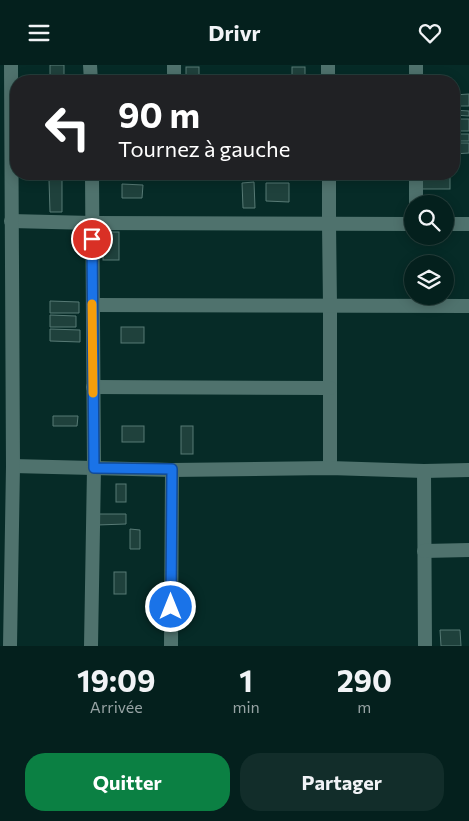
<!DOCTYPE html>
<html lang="fr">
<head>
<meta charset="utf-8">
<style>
  body { margin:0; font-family:Commissioner,sans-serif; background:#122d2a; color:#f1f3f6; height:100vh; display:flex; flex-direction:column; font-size:19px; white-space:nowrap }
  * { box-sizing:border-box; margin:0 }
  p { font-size:16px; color:#97a3a4 }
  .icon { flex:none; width:28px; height:28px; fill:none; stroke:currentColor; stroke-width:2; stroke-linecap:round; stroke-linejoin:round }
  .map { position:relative; height:581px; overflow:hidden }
  .panel { display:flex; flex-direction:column; background:#04201d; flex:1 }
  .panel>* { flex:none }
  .banner { position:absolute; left:10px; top:10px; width:450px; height:105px; border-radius:20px; box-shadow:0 2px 12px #0003,0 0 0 1px #253e3b; background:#202124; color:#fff; overflow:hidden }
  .fabs { position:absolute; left:404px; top:130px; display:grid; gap:10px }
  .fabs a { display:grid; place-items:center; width:50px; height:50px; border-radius:50%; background:#04201d; box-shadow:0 2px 12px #0003,0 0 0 1px #253e3b; font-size:25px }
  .pin { position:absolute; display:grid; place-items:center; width:42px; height:42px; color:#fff; margin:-21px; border:2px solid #fff; border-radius:50%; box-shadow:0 1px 5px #0007 }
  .me { position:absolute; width:55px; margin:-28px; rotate:0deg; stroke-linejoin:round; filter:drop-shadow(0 0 4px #0008) }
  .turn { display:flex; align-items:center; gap:18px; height:105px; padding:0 25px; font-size:22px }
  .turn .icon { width:65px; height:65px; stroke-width:2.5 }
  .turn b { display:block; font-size:35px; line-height:42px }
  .eta { display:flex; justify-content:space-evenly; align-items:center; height:85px; text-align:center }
  .eta b { font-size:30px; font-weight:700; line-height:35px }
  .action { display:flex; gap:10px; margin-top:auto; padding:10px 25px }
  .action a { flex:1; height:58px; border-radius:20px; background:#0b8043; color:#fff; font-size:20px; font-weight:700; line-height:58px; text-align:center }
  .action a+a { background:#122d2a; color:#f1f3f6 }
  header { display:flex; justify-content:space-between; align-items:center; height:65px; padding:0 25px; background:#04201d; font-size:22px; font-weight:700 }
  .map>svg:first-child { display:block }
</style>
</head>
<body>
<header><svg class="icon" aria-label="menu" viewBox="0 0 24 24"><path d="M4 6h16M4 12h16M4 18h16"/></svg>Drivr<svg class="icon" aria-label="heart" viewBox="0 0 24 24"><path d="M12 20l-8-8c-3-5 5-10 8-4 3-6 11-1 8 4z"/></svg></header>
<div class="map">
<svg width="469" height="581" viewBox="0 0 469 581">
  <rect width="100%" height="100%" fill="#062b27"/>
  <g fill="#1f413c" stroke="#577a75">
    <rect x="50" y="0" width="14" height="13"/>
    <rect x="186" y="2" width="13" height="14"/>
    <rect x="292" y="2" width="13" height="14"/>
    <rect x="369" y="10" width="33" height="6"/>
    <path d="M424 13 451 14V16H423Z"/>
    <path d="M469 29V41H454V30Z"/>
    <path d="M454 45 469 46V51L454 50Z"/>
    <rect x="454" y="54" width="15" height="12"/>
    <rect x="454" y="69" width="15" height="7"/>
    <path d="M454 78H469V88L454 89Z"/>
    <path d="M103 109H119V114L103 115Z"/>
    <path d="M170 109H192L191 115H169Z"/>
    <path d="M226 109H240V115L225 114Z"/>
    <rect x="422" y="113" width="28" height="11"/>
    <path d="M49 115H62V147H50Z"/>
    <path d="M254 117 255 143H243L242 118Z"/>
    <path d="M266 118H289V137L266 136Z"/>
    <path d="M122 119 143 120 142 133H122Z"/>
    <rect x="103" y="167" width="16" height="28"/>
    <path d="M50 236 79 237V248H50Z"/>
    <path d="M50 250 76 251V262H50Z"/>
    <rect x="121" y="262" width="23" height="16"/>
    <path d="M50 264 80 265V277L50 276Z"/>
    <path d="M53 351H78L77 361H53Z"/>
    <rect x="122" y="361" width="22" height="16"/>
    <rect x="181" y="361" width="12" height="28"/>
    <rect x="116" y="419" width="10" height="18"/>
    <path d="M97 449H126V459L97 460Z"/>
    <path d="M130 464 140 465V484H130Z"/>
    <rect x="114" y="507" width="12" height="22"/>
    <path d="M440 565H460L461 581H441Z"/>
  </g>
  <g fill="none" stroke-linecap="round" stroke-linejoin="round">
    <g stroke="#4f726d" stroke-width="14">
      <path d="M90 0 91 16"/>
      <path d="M328 0V16"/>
      <path d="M174 16V0"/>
      <path d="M416 16V0"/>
      <path d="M329 109V159L330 240V403"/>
      <path d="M416 139V109"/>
      <path d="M11 156 92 158 412 159"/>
      <path d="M445 159H469"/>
      <path d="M93 240 469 241"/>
      <path d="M93 322 330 323"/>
      <path d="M13 401 172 405 330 403 424 406 469 405"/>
      <path d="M424 406 425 581"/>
      <path d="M424 486 469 485"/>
      <path d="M10 581 13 401 11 0"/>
      <path d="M91 581 94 403 92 109"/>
      <path d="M171 581 172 405"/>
    </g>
  </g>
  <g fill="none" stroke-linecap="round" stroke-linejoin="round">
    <defs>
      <path id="route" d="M92 174 94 403 172 404 171 542"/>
    </defs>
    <use href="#route" stroke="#114b97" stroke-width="12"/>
    <use href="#route" stroke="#1a73e8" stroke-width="9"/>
    <path stroke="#f59e0b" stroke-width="9" d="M92 239 93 328"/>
  </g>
</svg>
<div class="fabs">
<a><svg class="icon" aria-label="search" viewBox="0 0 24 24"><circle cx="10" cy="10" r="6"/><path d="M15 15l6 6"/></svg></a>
<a><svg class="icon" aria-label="layers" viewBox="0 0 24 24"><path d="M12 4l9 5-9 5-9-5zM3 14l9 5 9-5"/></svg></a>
</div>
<div class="pin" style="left:92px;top:174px;background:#d93025"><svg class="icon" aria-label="arrive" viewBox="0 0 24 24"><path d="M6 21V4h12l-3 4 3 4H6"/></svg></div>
<svg class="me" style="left:171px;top:542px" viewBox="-20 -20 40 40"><circle r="17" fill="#1a73e8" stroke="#fff" stroke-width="3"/><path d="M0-11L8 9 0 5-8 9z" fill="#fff"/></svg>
<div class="banner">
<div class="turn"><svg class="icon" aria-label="left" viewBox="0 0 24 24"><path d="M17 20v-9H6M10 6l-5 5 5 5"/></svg><div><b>90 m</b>Tournez à gauche</div></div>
</div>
</div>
<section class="panel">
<div class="eta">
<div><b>19:09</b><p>Arrivée</p></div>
<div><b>1</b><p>min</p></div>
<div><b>290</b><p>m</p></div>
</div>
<div class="action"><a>Quitter</a><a>Partager</a></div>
</section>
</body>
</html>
